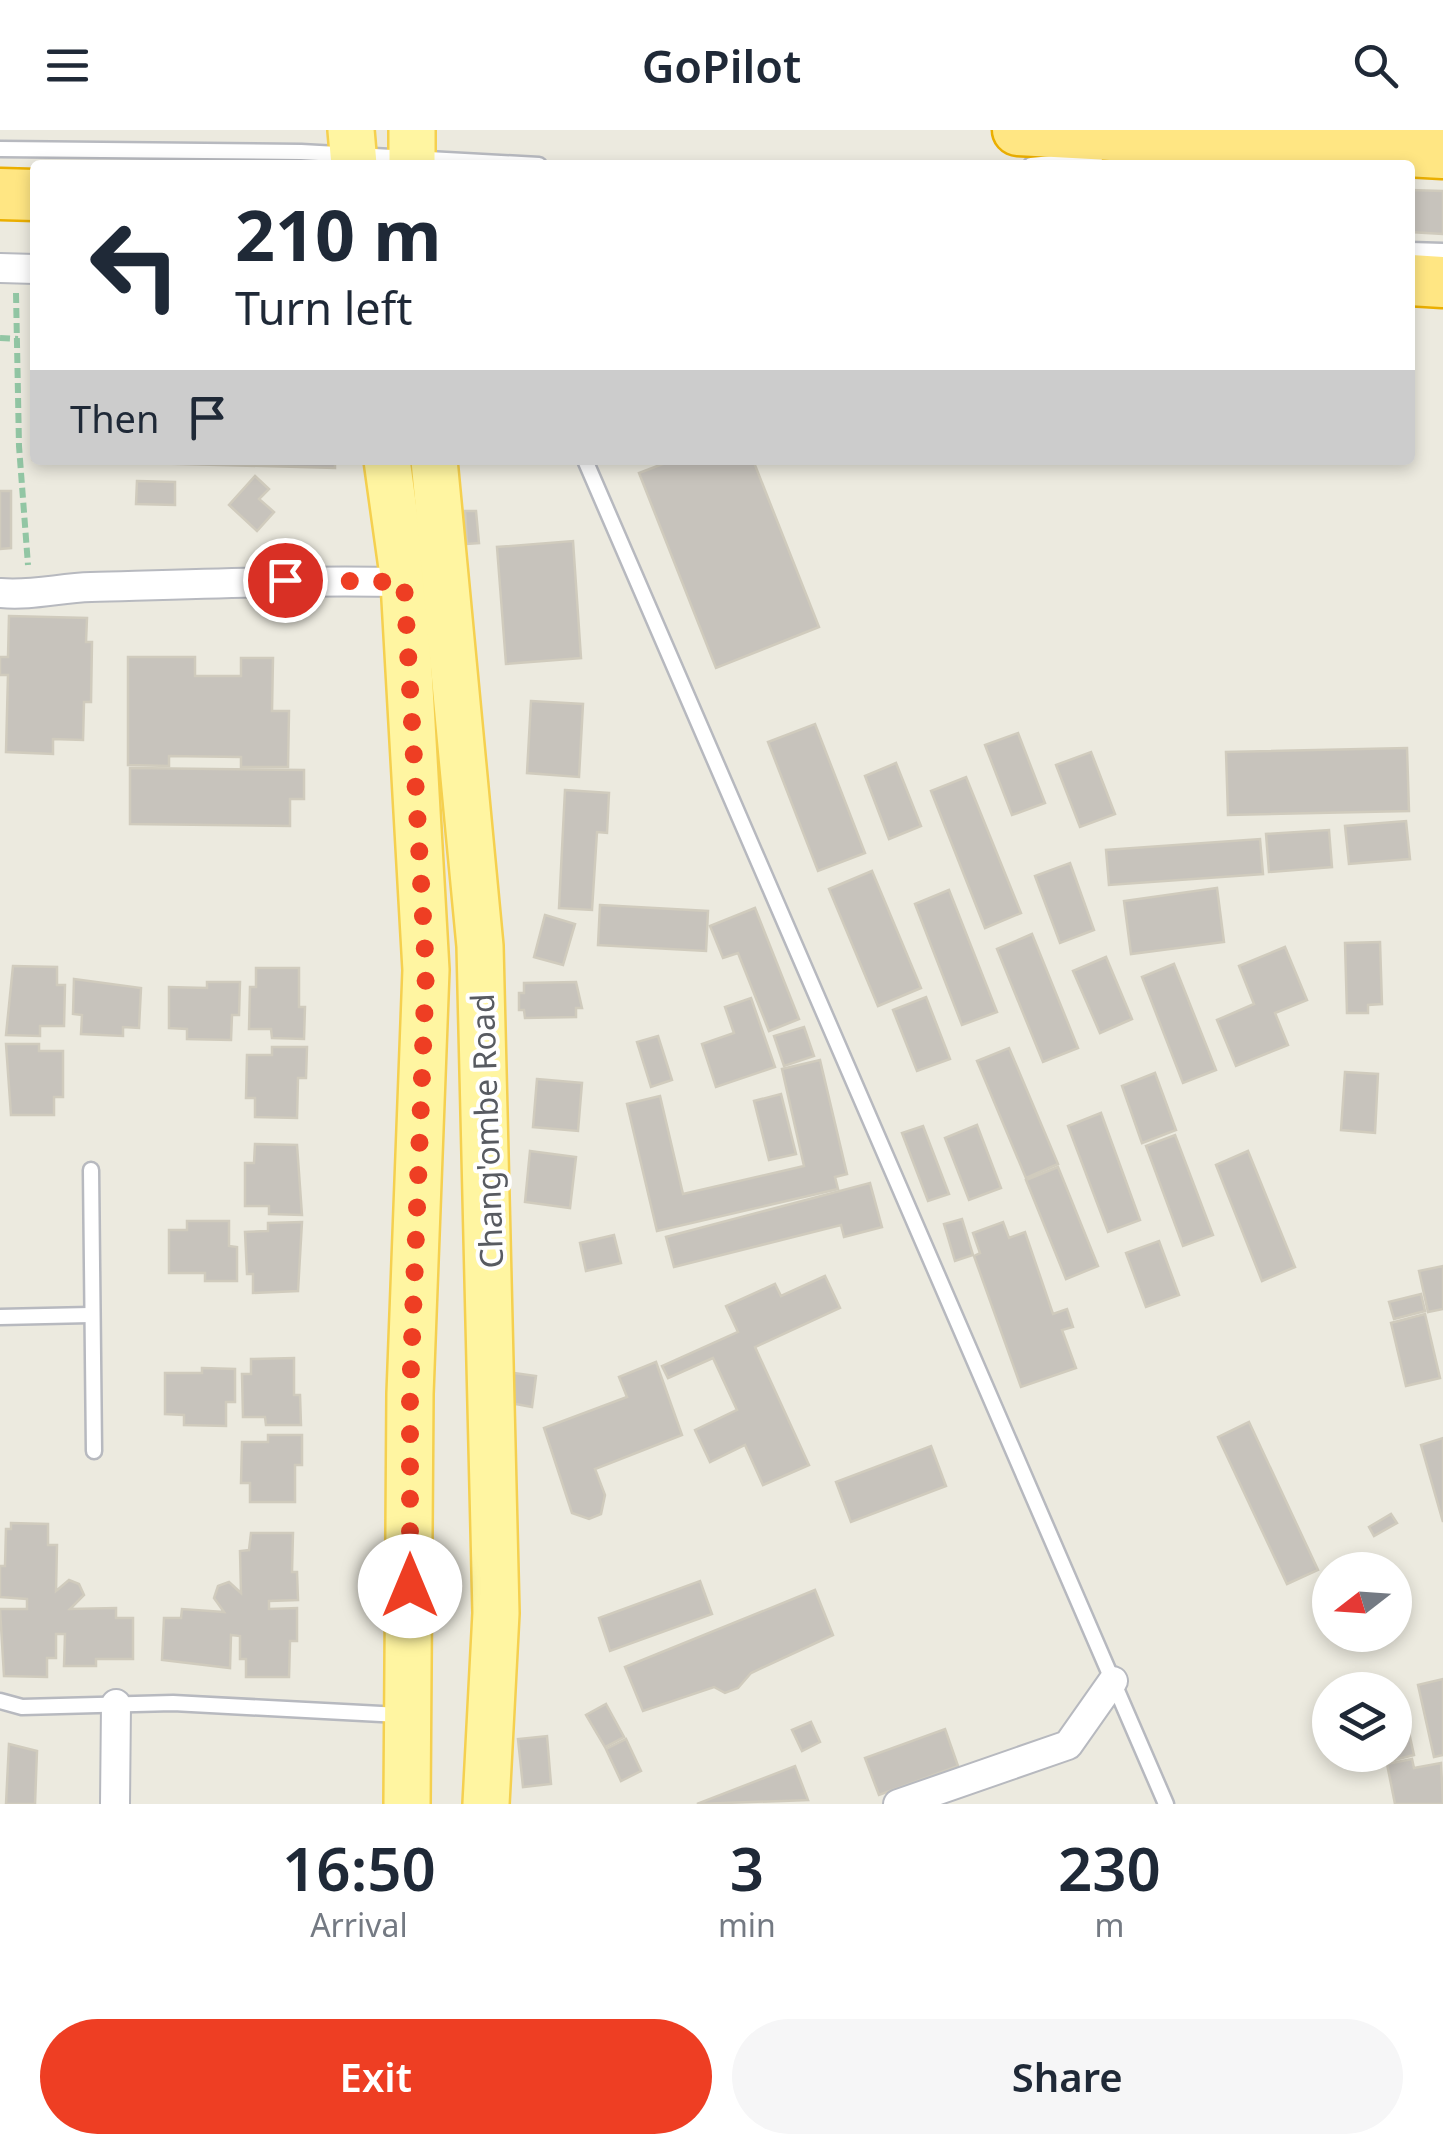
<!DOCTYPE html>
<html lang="en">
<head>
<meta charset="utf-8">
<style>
  body { margin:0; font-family:"Noto Sans",sans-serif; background:#f6f6f7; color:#1f2937; height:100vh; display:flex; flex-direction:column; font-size:38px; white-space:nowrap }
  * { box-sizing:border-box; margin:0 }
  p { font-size:32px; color:#747a83 }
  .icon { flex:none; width:55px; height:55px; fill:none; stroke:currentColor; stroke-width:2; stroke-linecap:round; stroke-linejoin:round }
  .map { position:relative; height:1674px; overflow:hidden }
  .sheet { display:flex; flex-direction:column; background:#fff; flex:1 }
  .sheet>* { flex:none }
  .banner { position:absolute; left:30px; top:30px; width:1385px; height:305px; border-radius:10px; box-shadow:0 5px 15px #0003; background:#fff; color:#1f2937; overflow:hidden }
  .needle { width:65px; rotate:253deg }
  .controls { position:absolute; left:1312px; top:1422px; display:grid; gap:20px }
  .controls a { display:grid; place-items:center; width:100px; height:100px; border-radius:50%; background:#fff; box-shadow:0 5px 15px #0003; font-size:50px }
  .pin { position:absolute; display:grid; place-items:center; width:85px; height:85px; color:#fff; margin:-42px; border:5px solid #fff; border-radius:50%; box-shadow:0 2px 10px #0007 }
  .me { position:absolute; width:110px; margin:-55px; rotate:0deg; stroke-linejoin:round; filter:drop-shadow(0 0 8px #0008) }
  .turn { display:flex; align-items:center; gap:35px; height:210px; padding:0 40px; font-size:45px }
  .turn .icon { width:130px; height:130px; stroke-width:2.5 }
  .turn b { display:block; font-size:70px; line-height:85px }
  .then { display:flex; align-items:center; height:95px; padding:0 40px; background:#0003; gap:20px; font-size:38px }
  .eta { display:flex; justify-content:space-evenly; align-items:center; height:170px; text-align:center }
  .eta b { font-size:60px; font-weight:600; line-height:70px }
  .button { display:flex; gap:20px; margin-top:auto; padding:20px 40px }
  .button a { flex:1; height:115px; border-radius:60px; background:#ee3e23; color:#fff; font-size:40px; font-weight:600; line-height:115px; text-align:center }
  .button a+a { background:#f6f6f7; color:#1f2937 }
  header { display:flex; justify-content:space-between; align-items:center; height:130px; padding:0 40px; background:#fff; font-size:45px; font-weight:600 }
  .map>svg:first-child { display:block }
</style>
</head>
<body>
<header><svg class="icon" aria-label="menu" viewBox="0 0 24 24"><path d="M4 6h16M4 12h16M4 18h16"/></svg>GoPilot<svg class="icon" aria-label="search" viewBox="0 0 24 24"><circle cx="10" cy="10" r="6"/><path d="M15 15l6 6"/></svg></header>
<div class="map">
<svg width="1443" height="1674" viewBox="0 0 1443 1674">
  <rect width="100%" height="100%" fill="#eceadf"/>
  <g fill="#c7c3bc" stroke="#d0cbbd" stroke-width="2.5">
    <path d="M1410 60 1443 61V104L1410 102Z"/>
    <path d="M34 289 35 330H335V338L33 330Z"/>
    <path d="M673 330H753L819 497 716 538 639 343Z"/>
    <path d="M255 346 269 359 259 369 274 382 257 401 229 375Z"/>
    <path d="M137 351 175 352V375L136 374Z"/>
    <path d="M0 361H11V418L0 419Z"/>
    <path d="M465 381H476L479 413 467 414Z"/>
    <path d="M573 411 581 528 506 534 497 417Z"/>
    <path d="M9 486 87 488 86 512H92L91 572H84L83 610 53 609V624L6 622 8 545H0V527H8Z"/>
    <path d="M128 527H195V546H241V528H273L272 581H289L288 637H241V627L169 626V636L128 635Z"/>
    <path d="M531 571 583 574 579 647 527 643Z"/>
    <path d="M815 594 865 723 818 741 768 612Z"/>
    <path d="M1018 603 1045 673 1012 685 985 615Z"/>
    <path d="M1407 618 1409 681 1228 685 1226 622Z"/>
    <path d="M1091 622 1115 684 1080 697 1056 635Z"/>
    <path d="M896 633 921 696 889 709 865 646Z"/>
    <path d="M130 638 304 640V669H290V696L130 694Z"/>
    <path d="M966 647 1021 783 985 798 931 661Z"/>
    <path d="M565 660 609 663 607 703 597 702 592 780 559 778Z"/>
    <path d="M1406 691 1410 729 1349 734 1345 696Z"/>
    <path d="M1329 700 1332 737 1269 742 1266 704Z"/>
    <path d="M1260 709 1263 744 1109 755 1106 720Z"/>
    <path d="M1070 733 1094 800 1060 813 1035 746Z"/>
    <path d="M872 741 921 858 878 876 829 759Z"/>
    <path d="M1217 758 1224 812 1131 824 1124 771Z"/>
    <path d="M949 760 997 882 962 895 915 774Z"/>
    <path d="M600 775 708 781 706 821 598 815Z"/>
    <path d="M755 778 799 889 769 901 738 823 723 828 710 796Z"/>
    <path d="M545 785 575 794 563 835 534 827Z"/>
    <path d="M1032 804 1078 918 1043 932 997 819Z"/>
    <path d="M1380 812 1382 874 1368 875V883H1347L1345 813Z"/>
    <path d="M1285 817 1307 870 1275 883 1288 915 1236 936 1217 890 1254 874 1239 836Z"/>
    <path d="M1106 827 1132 889 1100 903 1073 841Z"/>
    <path d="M1174 834 1216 940 1183 953 1142 847Z"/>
    <path d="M13 836 57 837V855H65L64 896H40V906L6 905Z"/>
    <path d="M256 838H299V877H305L304 909 272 908 271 899H249L250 857H256Z"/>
    <path d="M74 849 141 858 139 898 123 897V906L81 904 82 885 73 884Z"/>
    <path d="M207 852H240L239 885H232L231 910 187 909V899L169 898V857L207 858Z"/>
    <path d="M576 852 582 878H576V887L525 888 524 880H519V863H524V853Z"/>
    <path d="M926 867 950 929 917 941 893 880Z"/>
    <path d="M751 868 775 937 716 957 702 914 734 903 725 877Z"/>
    <path d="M804 897 814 926 784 936 774 906Z"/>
    <path d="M658 906 672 950 651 957 637 912Z"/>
    <path d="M6 914H39V921H63V967H54V985H11Z"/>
    <path d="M272 917H307L306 948H298L297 988 255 987V968H246L247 925H272Z"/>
    <path d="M1009 918 1058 1034 1026 1048 977 931Z"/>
    <path d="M820 930 847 1044 835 1047 838 1059 657 1101 627 974 660 966 683 1064 804 1036 782 939Z"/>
    <path d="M1345 942 1378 944 1375 1003 1341 1000Z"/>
    <path d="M1155 943 1176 1000 1142 1013 1122 956Z"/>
    <path d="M537 949 582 953 578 1001 533 997Z"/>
    <path d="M781 964 796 1024 769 1030 754 971Z"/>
    <path d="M1101 983 1140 1090 1108 1102 1068 996Z"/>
    <path d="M977 995 1001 1058 969 1070 945 1008Z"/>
    <path d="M923 996 949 1064 928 1071 902 1003Z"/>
    <path d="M1175 1005 1213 1105 1183 1116 1146 1016Z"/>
    <path d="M255 1014 297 1015 302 1085 269 1084V1076H245V1033H254Z"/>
    <path d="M530 1021 576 1027 570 1078 525 1072Z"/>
    <path d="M1248 1021 1295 1137 1262 1151 1216 1035Z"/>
    <path d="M1058 1037 1098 1136 1066 1149 1026 1050Z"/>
    <path d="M870 1053 882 1097 844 1107 841 1095 674 1137 666 1107Z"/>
    <path d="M962 1089 973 1125 955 1131 944 1094Z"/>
    <path d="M187 1091H229V1116L237 1117V1151H205V1143H169V1100H187Z"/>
    <path d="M302 1092 298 1161 253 1163V1144H247L245 1102 268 1101V1093Z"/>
    <path d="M1003 1092 1009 1108 1025 1102 1053 1184 1067 1179 1073 1197 1062 1200 1076 1238 1021 1257 974 1126 980 1123 973 1103Z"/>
    <path d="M614 1105 621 1133 586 1141 580 1113Z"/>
    <path d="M1159 1111 1179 1165 1146 1177 1126 1123Z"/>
    <path d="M1443 1136V1179L1428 1182 1419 1141Z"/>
    <path d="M825 1146 840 1178 755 1217 809 1335 763 1355 745 1315 710 1332 695 1300 737 1280 713 1228 668 1248 662 1236 738 1202 726 1176 775 1154 781 1166Z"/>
    <path d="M1421 1164 1425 1181 1394 1189 1389 1172Z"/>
    <path d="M1425 1184 1440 1248 1406 1256 1391 1193Z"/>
    <path d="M294 1228V1265H300L301 1295H266L265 1287H243L242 1244H251V1229Z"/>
    <path d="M656 1232 682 1305 595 1339 605 1365 601 1384 589 1389 572 1383 544 1298 627 1267 619 1247Z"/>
    <path d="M202 1238 235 1239V1272H226V1296L184 1295V1285L165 1284V1243H202Z"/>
    <path d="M514 1243 536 1246 532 1277 510 1273Z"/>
    <path d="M1249 1292 1318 1440 1287 1454 1218 1307Z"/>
    <path d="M268 1305H302V1335H295V1372H250V1353H241L242 1312H268Z"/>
    <path d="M1443 1308V1392L1421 1315Z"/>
    <path d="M931 1316 946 1356 851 1392 836 1352Z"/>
    <path d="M1391 1384 1397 1393 1374 1406 1369 1397Z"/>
    <path d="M11 1393 48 1394V1415H57L56 1461 69 1450 79 1454 84 1465 70 1479 116 1478V1488H133V1529H96V1536H64L65 1504H56V1528H47V1547L4 1546 0 1479H27V1469L0 1467V1436H5L6 1399H11Z"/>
    <path d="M251 1403H293L292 1442H297L298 1470 269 1471V1479L297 1478V1511H290L289 1547H246V1529H240V1506L231 1505 230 1538 162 1530 164 1488H181L182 1479 224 1482 214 1468 218 1456 229 1452 241 1463 240 1421 249 1420Z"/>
    <path d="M700 1451 712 1484 610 1521 599 1488Z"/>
    <path d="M815 1460 833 1505 751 1543 738 1558 725 1563 714 1557 643 1581 625 1537Z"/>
    <path d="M1443 1549V1625L1434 1627 1418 1555Z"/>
    <path d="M606 1574 624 1607 605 1617 586 1585Z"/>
    <path d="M1406 1589 1414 1625 1386 1632 1384 1625H1395V1591Z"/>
    <path d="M811 1592 820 1612 802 1621 792 1600Z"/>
    <path d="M945 1599 958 1636 879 1665 865 1628Z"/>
    <path d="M547 1606 551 1654 523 1657 518 1609Z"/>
    <path d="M626 1609 641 1641 621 1651 606 1619Z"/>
    <path d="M9 1614 37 1621 35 1674H6Z"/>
    <path d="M1412 1629 1414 1638 1441 1633 1443 1674H1395L1387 1634Z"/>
    <path d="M795 1636 808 1670 697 1674Z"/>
  </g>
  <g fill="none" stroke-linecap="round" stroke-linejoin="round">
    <defs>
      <g id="lane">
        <path d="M0 19 301 22 539 35"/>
        <path d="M1031 35 1095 29"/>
        <path d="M1410 120 1443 121"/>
        <path d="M585 330 1166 1674"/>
        <path d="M91 1040 94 1321"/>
        <path d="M0 1187 90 1185"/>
        <path d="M0 1571 22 1577 173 1573 400 1585"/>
      </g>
      <g id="street">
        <path d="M0 138 35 139"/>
        <path d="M0 463C32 466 59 458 91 457 195 454 299 450 404 452"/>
        <path d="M115 1674 116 1574"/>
        <path d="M898 1674 1068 1615 1113 1551"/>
      </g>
      <g id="primary">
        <path d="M351 0 354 35"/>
        <path d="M412 35V0"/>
        <path d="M387 330 404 452 426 840 410 1264 407 1674"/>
        <path d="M434 330 480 816 496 1483 486 1674"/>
      </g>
      <g id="highway">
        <path d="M1018 0 1443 23"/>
        <path d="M0 64 35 65"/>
        <path d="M1410 150 1443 152"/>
      </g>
    </defs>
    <use href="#lane" stroke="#b7b9bf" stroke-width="19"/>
    <use href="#street" stroke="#b7b9bf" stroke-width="32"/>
    <use href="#primary" stroke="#f5d04f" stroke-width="50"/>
    <use href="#highway" stroke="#ebaf00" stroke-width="55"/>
    <g stroke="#92c6a4" stroke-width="6" stroke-dasharray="10 5" stroke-linecap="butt">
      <path d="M16 163 19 316 28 435"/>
      <path d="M0 208 18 209"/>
    </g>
    <use href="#lane" stroke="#fff" stroke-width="14"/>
    <use href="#street" stroke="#fff" stroke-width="28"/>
    <use href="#primary" stroke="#fff5a1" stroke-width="45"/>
    <use href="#highway" stroke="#ffe683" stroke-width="50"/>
  </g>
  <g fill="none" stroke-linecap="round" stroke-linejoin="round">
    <path stroke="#ee3e23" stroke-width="18" stroke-dasharray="0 32.4" d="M285 450 404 452 426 840 410 1264V1456"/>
  </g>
  <g text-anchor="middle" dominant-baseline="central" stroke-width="8" stroke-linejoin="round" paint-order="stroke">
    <g font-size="32" fill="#585b61" stroke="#fff">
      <text transform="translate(486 1001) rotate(-92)">Chang'ombe Road</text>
    </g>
  </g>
</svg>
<div class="controls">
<a><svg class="needle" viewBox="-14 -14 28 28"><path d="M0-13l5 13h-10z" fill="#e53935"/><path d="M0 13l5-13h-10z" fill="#747a83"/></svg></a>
<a><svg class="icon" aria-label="layers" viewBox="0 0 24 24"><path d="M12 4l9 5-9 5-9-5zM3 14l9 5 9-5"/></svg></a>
</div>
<div class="pin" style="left:285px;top:450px;background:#d93025"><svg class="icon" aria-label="arrive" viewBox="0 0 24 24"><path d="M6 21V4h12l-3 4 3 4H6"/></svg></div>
<svg class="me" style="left:410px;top:1456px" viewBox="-20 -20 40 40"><circle r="19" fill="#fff"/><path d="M0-13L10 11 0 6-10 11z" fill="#ee3e23"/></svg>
<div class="banner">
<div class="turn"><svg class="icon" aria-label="left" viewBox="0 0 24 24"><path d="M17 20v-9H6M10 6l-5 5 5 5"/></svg><div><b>210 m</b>Turn left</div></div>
<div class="then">Then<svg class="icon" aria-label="arrive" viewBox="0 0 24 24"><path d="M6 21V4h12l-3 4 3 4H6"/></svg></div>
</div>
</div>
<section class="sheet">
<div class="eta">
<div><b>16:50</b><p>Arrival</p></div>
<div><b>3</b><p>min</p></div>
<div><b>230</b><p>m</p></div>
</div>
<div class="button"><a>Exit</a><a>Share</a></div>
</section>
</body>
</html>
